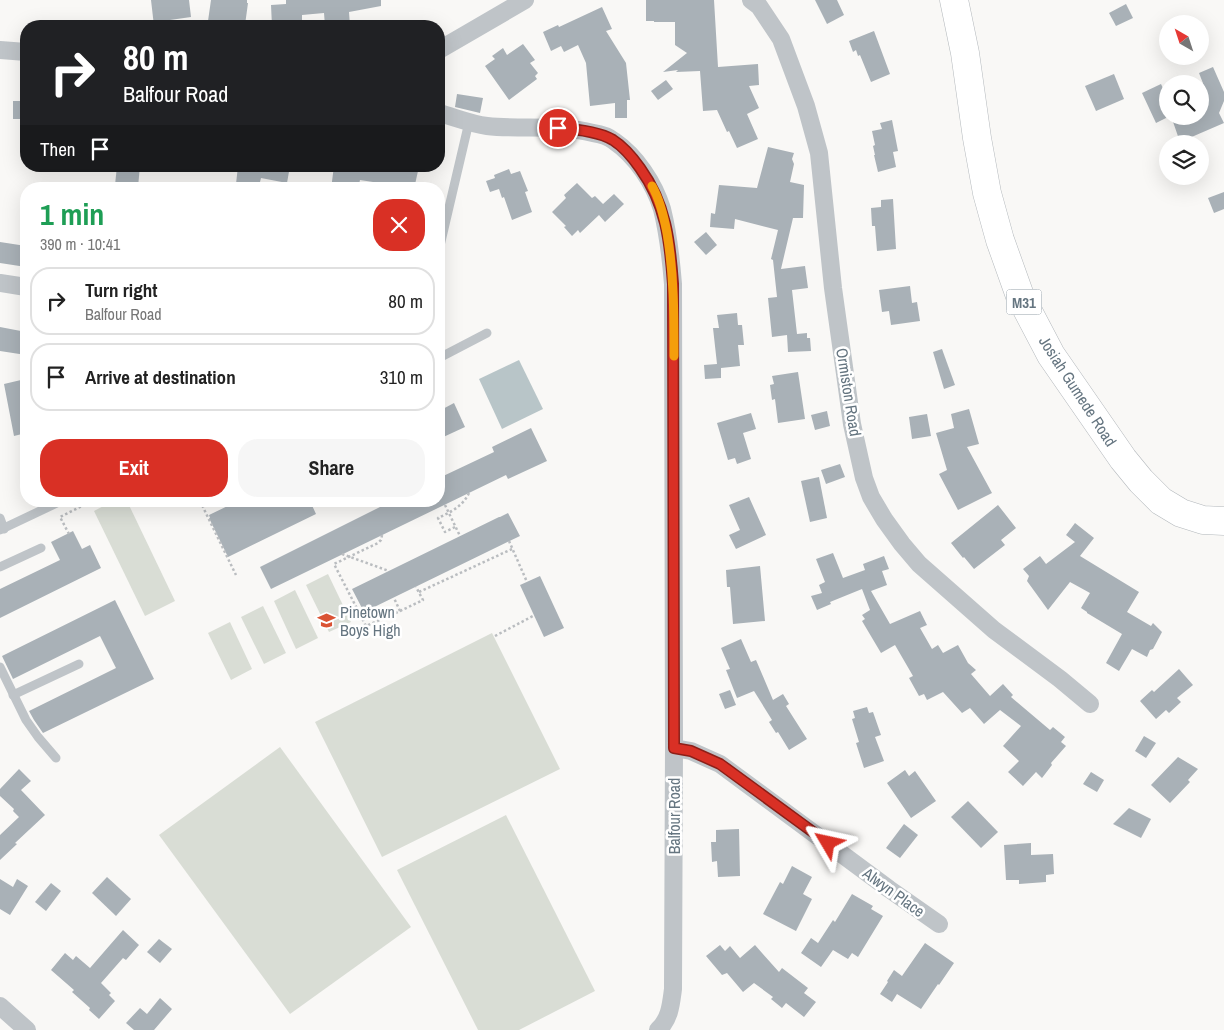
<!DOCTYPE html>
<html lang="en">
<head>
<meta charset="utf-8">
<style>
  body { margin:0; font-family:"Archivo Narrow",sans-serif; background:#f6f6f6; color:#222; height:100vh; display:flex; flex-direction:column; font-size:19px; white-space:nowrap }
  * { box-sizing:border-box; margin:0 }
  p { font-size:16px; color:#767676 }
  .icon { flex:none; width:28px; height:28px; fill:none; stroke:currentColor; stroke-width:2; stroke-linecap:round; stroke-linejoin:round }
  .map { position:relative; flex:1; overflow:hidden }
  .details { position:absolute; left:20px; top:182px; width:425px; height:325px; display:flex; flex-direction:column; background:#fff; border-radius:20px; box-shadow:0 5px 20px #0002 }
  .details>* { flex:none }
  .hud { position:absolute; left:20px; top:20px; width:425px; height:152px; border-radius:20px; box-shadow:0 5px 20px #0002; background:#202124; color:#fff; overflow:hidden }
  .needle { width:32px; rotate:321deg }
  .buttons { position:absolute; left:1159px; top:15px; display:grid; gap:10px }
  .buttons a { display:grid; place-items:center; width:50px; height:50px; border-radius:50%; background:#fff; box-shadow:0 5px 20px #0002; font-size:25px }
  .pin { position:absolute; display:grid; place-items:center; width:42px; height:42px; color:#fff; margin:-21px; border:2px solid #fff; border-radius:50%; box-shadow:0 1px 5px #0007 }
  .me { position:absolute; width:55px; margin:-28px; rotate:306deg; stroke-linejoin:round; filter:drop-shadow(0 0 4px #0008) }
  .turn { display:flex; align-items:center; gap:18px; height:105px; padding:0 20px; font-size:22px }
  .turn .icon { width:65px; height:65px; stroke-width:2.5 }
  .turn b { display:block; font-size:35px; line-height:42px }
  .then { display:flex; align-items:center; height:48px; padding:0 20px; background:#0003; gap:10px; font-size:19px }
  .round { display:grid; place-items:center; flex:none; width:52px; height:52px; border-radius:20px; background:#f6f6f6 }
  .head { display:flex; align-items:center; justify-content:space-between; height:85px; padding:0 20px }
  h1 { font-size:30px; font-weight:700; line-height:38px; color:#1e9e55 }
  .cta { display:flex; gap:10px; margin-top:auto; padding:10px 20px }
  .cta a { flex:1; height:58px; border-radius:20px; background:#d93025; color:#fff; font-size:20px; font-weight:700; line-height:58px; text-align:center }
  .cta a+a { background:#f6f6f6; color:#222 }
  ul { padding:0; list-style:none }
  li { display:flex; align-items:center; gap:15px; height:68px; margin:0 10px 8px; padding:0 10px; border:2px solid #e0e0e0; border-radius:20px }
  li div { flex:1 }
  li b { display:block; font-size:19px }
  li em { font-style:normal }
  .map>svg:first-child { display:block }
</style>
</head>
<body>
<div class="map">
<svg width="1224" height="1030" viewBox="0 0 1224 1030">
  <rect width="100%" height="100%" fill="#f9f8f6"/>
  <g fill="#d9ddd5">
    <path d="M113 501H127L175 601 145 616 94 511Z"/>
    <path d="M328 574 351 622 329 632 306 585Z"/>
    <path d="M295 590 318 638 296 649 274 601Z"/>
    <path d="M263 606 286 653 264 664 241 617Z"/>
    <path d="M230 622 252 669 231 680 208 633Z"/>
    <path d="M492 633 560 769 382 857 315 722Z"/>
    <path d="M280 747 411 927 290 1014 159 835Z"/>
    <path d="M506 815 595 991 519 1030H478L397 870Z"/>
  </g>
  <path fill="#b8c5c8" d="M519 360 543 409 502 429 479 379Z"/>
  <g fill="#a9b1b7">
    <path d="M151 0H189L191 17 170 20V24L154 26Z"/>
    <path d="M211 0H247V3H248L245 25 208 21Z"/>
    <path d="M286 0H381V6L349 12 350 26H325L324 13 302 15V26H272L271 5 286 4Z"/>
    <path d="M646 0H714L718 67 758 64 759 85 749 86 759 108 747 114 758 139 737 148 729 131 727 132 717 110 703 111 700 71 676 72 678 70 663 72 687 53 675 45V22H654V21H646Z"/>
    <path d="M815 0H837L844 15 827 24Z"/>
    <path d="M1126 4 1133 18 1116 26 1109 13Z"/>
    <path d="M602 7 612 29 606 31 626 63 630 100H627V118H615V103L590 106 586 63 578 45 564 52 561 46 551 51 543 32 558 25 559 27Z"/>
    <path d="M874 31 890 74 871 82 860 55 858 56 856 50 853 52 849 41Z"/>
    <path d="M523 44 535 60 530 63 538 73 535 76 537 79 509 100 485 66 495 59 492 56 503 48 507 55Z"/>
    <path d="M1213 67 1224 92V101L1219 113 1224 123 1180 142 1171 116H1200V101L1205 97 1203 92 1206 91 1199 73Z"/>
    <path d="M1114 74 1124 99 1096 111 1085 86Z"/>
    <path d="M666 80 673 89 658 100 651 91Z"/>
    <path d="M1161 84 1168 99V117L1156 123 1142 93Z"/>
    <path d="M457 94 483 98 480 113 455 107Z"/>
    <rect x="13" y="101" width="13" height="18"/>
    <path d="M892 120 898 151 893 152 896 167 878 172 874 155H875L873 146 875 145 872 131 882 129 880 123Z"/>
    <path d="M768 147 794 153 792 159 794 164 790 182 804 185 803 218H793L781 269 805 266 808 288 792 290 797 334 807 333V338H810L811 351 788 352 787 335 772 337 768 298 777 297 773 260 771 259 778 230 735 219 734 229 710 227 711 213 715 214 719 185 757 188Z"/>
    <path d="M117 166H140L138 187 115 185Z"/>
    <path d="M238 166H290L287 183 261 178 260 182H259L258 186 236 184Z"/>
    <path d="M334 166H412L411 170 418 171 414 189H388L389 187H385L386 184 360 180 358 189H331Z"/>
    <path d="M509 169 511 174 520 171 528 191 525 192 532 212 512 220 504 197 502 198 499 189 490 192 486 181 495 178 494 175Z"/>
    <path d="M577 183 592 198 595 196 603 204 614 194 624 204 605 222 599 215 580 233 578 230 572 236 564 227 566 226 552 212 566 198 564 195Z"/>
    <path d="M1224 192V209L1214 213 1208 198Z"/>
    <path d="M893 199 896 249 877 251 875 226H872L871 208 881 207V200Z"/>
    <path d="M706 232 717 245 706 255 694 242Z"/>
    <path d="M0 242 26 246V267L0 263Z"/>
    <path d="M910 286 912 303 917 302 920 321 891 325 889 311 882 312 879 290Z"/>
    <path d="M737 313 738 325H742L744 345H738L740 366 721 368V378L705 379 704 365 717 364 713 328H719L717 315Z"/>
    <path d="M0 327 26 332V355L0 351Z"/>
    <path d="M942 349 955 385 944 389 933 352Z"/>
    <path d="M798 372 805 419 778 423 775 399 772 400 770 385 774 384 772 376Z"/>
    <path d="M21 380 24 395H26V433L14 436 4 384Z"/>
    <path d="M454 403 465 427 439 439V411Z"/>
    <path d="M969 409 979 444 967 447 992 493 958 510 939 474 947 470 936 433 954 428 951 414Z"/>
    <path d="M827 411 830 426 815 430 811 415Z"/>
    <path d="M751 413 756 429 743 433 751 459 737 464 735 458 728 460 717 423Z"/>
    <path d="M927 414 931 436 912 439 909 417Z"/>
    <path d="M531 428 547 461 508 479 506 475 271 589 260 567 392 501H439V478L494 452 492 447Z"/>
    <path d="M840 464 845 477 826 484 821 470Z"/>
    <path d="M819 477 827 518 810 522 801 481Z"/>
    <path d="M749 497 766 535 736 549 729 535 740 530 729 505Z"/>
    <path d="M238 501H310L316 514 228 557 209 518H210L209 515Z"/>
    <path d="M998 505 1016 528 1001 540 1005 545 974 569 964 557 963 558 951 543Z"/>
    <path d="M508 513 520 536 364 612 352 589 499 517H500Z"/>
    <path d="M1075 523 1094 538 1080 556 1139 592 1127 612 1151 626 1153 623 1162 632 1153 649 1150 650 1147 657 1132 649 1119 671 1106 663 1122 634 1087 613V612L1081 608 1090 593 1070 582 1048 610 1027 581 1029 576 1023 569 1040 556 1046 564 1075 542 1066 535Z"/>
    <path d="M73 531 82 549 90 545 101 568 0 618V589L60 560 51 542Z"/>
    <path d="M833 553 843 578 865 570 863 564 884 556 889 569 882 571 887 585 871 591 890 624 920 611 927 625 920 628 932 649 938 645 943 653 958 645 968 663 976 670 971 674 990 696 1003 684 1013 695 1011 697 1050 730 1053 727 1065 737 1061 742 1066 746 1051 763 1052 765 1042 778 1036 772 1023 786 1008 772 1019 761 1003 746 1021 726 1000 710 984 724 970 708 962 713 943 692 927 700 924 694 919 696 909 678 913 676 895 645 881 653 862 621 865 619 862 615 870 610 862 589 830 602 831 604 817 610 811 596 822 593 819 585 825 582 816 559Z"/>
    <path d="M760 566 765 621 733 624 730 587H727L726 570Z"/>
    <path d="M540 576 564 628 544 637 520 585Z"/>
    <path d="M115 600 154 679 43 733 34 720 29 711 116 668 100 636 13 679 2 656Z"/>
    <path d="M741 639 751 662 756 660 773 700 783 694 789 704 786 706 807 739 789 750 778 732 776 733 769 722 772 720 754 691 737 698 726 670 730 669 721 648Z"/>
    <path d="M1179 669 1193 685 1177 698 1181 702 1169 713 1166 710 1156 719 1140 701 1152 690 1154 692Z"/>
    <path d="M730 690 736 705 725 709 719 694Z"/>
    <path d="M867 707 869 713 873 712 881 735 875 737 884 761 864 768 856 743 859 742 852 719 855 718 853 711Z"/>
    <path d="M1144 736 1156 743 1146 758 1135 751Z"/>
    <path d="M1178 757 1198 769 1188 780 1190 782 1170 803 1151 785Z"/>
    <path d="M19 769 31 781 21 790 45 815 15 843 17 844 0 860V835L19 817 13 811 14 809 0 796V789Z"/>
    <path d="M905 770 909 776 915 771 936 801 911 818 887 783Z"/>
    <path d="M1091 772 1104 780 1097 792 1083 784Z"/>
    <path d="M968 801 998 832 981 848 951 817Z"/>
    <path d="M1129 808 1151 819 1141 838 1113 824Z"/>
    <path d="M904 824 918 835 900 858 886 848Z"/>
    <path d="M739 829 740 876 718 877 717 861 712 862 711 842H716V830Z"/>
    <path d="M1031 843V855L1053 854 1054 874 1046 875V882L1019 884V880H1006L1004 845Z"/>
    <path d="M792 866 812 877 803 894 812 899 796 931 763 914 780 882 783 884Z"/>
    <path d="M107 877 131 899 116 916 92 893Z"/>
    <path d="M0 879 13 887 17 879 28 886 10 915 0 909Z"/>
    <path d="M51 883 61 891 46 911 35 902Z"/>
    <path d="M852 894 873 906 871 909 883 916 858 957 852 953 848 959 833 950 821 967 801 953 811 938 818 943 833 920 835 922Z"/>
    <path d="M123 930 139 945 126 960 123 958 101 983 111 993 109 995 115 1001 99 1019 89 1010 90 1008 72 992 74 990 51 970 65 953 73 960 76 956 90 968Z"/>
    <path d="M159 939 172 949 160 963 147 952Z"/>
    <path d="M925 943 954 963 939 985 938 984 921 1009 897 994 892 1002 880 994 888 982 887 981 894 970 902 976Z"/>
    <path d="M720 945 725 951 730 946 740 958 755 945 779 972 782 968 808 988 804 993 816 1002 804 1017 786 1003 782 1008 771 999 773 997 754 983 743 992 727 973 722 975 706 956Z"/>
    <path d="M160 998 172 1009 154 1030H134L126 1023 140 1008 147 1014Z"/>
  </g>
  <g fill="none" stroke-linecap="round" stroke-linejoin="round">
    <defs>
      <path id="primary" d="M954 0 965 53 977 138 987 193 1000 240 1020 296 1051 355 1123 459 1141 481 1161 501 1181 513 1203 520 1224 521"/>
    </defs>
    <use href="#primary" stroke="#b3b8bc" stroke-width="29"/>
    <g stroke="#babdc0" stroke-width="2.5" stroke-dasharray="2.5 2.5" stroke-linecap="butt">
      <path d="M200 501 236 575"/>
      <path d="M445 505 460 536"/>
      <path d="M455 527 445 532 438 518C451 512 463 506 469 493"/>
      <path d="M69 534 60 517 92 501"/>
      <path d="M382 535 381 540 378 543 334 564 366 626 400 611 394 598"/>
      <path d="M509 541 527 582"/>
      <path d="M342 554 389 571"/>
      <path d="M419 592 512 549"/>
      <path d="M400 611 423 600 416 587"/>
      <path d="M495 636 533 616"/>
    </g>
    <g stroke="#bfc4c8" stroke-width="9">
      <path d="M439 250 469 122"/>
      <path d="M439 358 487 333"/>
      <path d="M0 518 4 529"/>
      <path d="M0 530 61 501"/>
      <path d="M0 567 41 548"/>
      <path d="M0 667 26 720 38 737 56 758"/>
      <path d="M13 695 79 664"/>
    </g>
    <g stroke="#bfc4c8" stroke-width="18">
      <path d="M751 0 759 6 781 39 806 106 819 153 833 288 852 424 864 478 871 497 884 519 902 544 919 564 994 630 1060 679 1090 704"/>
      <path d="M0 50 26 52"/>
      <path d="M439 50 525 0"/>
      <path d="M439 113C454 117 471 124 487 126 522 130 558 124 593 133 600 134 609 137 614 141 636 156 654 183 662 209 668 233 671 259 673 284L674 748 673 989C671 1004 670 1019 658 1030"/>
      <path d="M0 283 26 287"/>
      <path d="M674 748 691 751 720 764 889 889 939 924"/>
      <path d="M0 1006 27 1030"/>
    </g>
    <use href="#primary" stroke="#fff" stroke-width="28"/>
  </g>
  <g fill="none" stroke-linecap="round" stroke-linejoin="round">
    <defs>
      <path id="route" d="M558 128C575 129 598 131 613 140 624 147 633 158 640 168 666 204 670 241 673 284L674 748 691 751 720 764 828 843"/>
    </defs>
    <use href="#route" stroke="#8d1f18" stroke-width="12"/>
    <use href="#route" stroke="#d93025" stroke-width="9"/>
    <path stroke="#f59e0b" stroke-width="9" d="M652 186C660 200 664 217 667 233 674 274 674 314 674 356"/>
  </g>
  <defs>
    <symbol id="school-bare" viewBox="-9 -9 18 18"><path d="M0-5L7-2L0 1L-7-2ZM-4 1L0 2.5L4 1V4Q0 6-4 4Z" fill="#da5334" stroke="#fff" stroke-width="2.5" paint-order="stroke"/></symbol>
  </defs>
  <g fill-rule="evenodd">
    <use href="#school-bare" x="314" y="608" width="25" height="25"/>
  </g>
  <g text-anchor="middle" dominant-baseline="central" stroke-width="5" stroke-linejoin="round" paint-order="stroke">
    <rect fill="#fff" stroke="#939ea6" stroke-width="1" x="1006.5" y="289.5" width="35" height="25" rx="4"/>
    <g font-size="15" font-weight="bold" fill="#657580">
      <text x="1024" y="302">M31</text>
    </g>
    <g font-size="16" fill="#657580" stroke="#fff">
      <text transform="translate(1078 391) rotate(57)">Josiah Gumede Road</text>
      <text transform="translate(849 392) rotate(81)">Ormiston Road</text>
      <text transform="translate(674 816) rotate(-90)">Balfour Road</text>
      <text transform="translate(894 892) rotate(36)">Alwyn Place</text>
    </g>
    <g font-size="16" fill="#657580" stroke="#fff" text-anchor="start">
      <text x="340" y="612">Pinetown<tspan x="340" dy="18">Boys High</tspan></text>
    </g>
  </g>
</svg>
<div class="buttons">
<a><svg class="needle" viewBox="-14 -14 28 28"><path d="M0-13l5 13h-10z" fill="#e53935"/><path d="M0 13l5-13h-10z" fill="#767676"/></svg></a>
<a><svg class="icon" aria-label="search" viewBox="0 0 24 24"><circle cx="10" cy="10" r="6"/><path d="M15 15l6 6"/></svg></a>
<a><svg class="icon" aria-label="layers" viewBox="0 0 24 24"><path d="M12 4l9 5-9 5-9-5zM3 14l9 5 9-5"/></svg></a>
</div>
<div class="pin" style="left:558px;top:128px;background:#d93025"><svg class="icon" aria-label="arrive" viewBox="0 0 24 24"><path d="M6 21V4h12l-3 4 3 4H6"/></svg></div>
<svg class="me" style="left:828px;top:843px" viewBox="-20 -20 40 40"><path d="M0-17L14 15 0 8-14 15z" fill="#d93025" stroke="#fff" stroke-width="4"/></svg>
<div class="hud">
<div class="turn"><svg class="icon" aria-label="right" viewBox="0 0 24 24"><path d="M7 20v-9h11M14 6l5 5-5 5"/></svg><div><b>80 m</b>Balfour Road</div></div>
<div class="then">Then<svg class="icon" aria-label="arrive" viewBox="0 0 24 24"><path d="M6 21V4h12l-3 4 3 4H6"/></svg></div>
</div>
<section class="details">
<div class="head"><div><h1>1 min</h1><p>390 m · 10:41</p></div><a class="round" style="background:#d93025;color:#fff"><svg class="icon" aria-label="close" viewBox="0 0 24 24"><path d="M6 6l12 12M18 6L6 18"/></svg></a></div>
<ul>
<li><svg class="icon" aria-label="right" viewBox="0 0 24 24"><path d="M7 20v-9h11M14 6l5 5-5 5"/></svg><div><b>Turn right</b><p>Balfour Road</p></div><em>80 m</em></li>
<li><svg class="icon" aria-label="arrive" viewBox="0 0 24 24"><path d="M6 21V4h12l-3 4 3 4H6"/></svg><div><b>Arrive at destination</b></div><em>310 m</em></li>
</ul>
<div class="cta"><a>Exit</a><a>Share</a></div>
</section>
</div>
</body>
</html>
